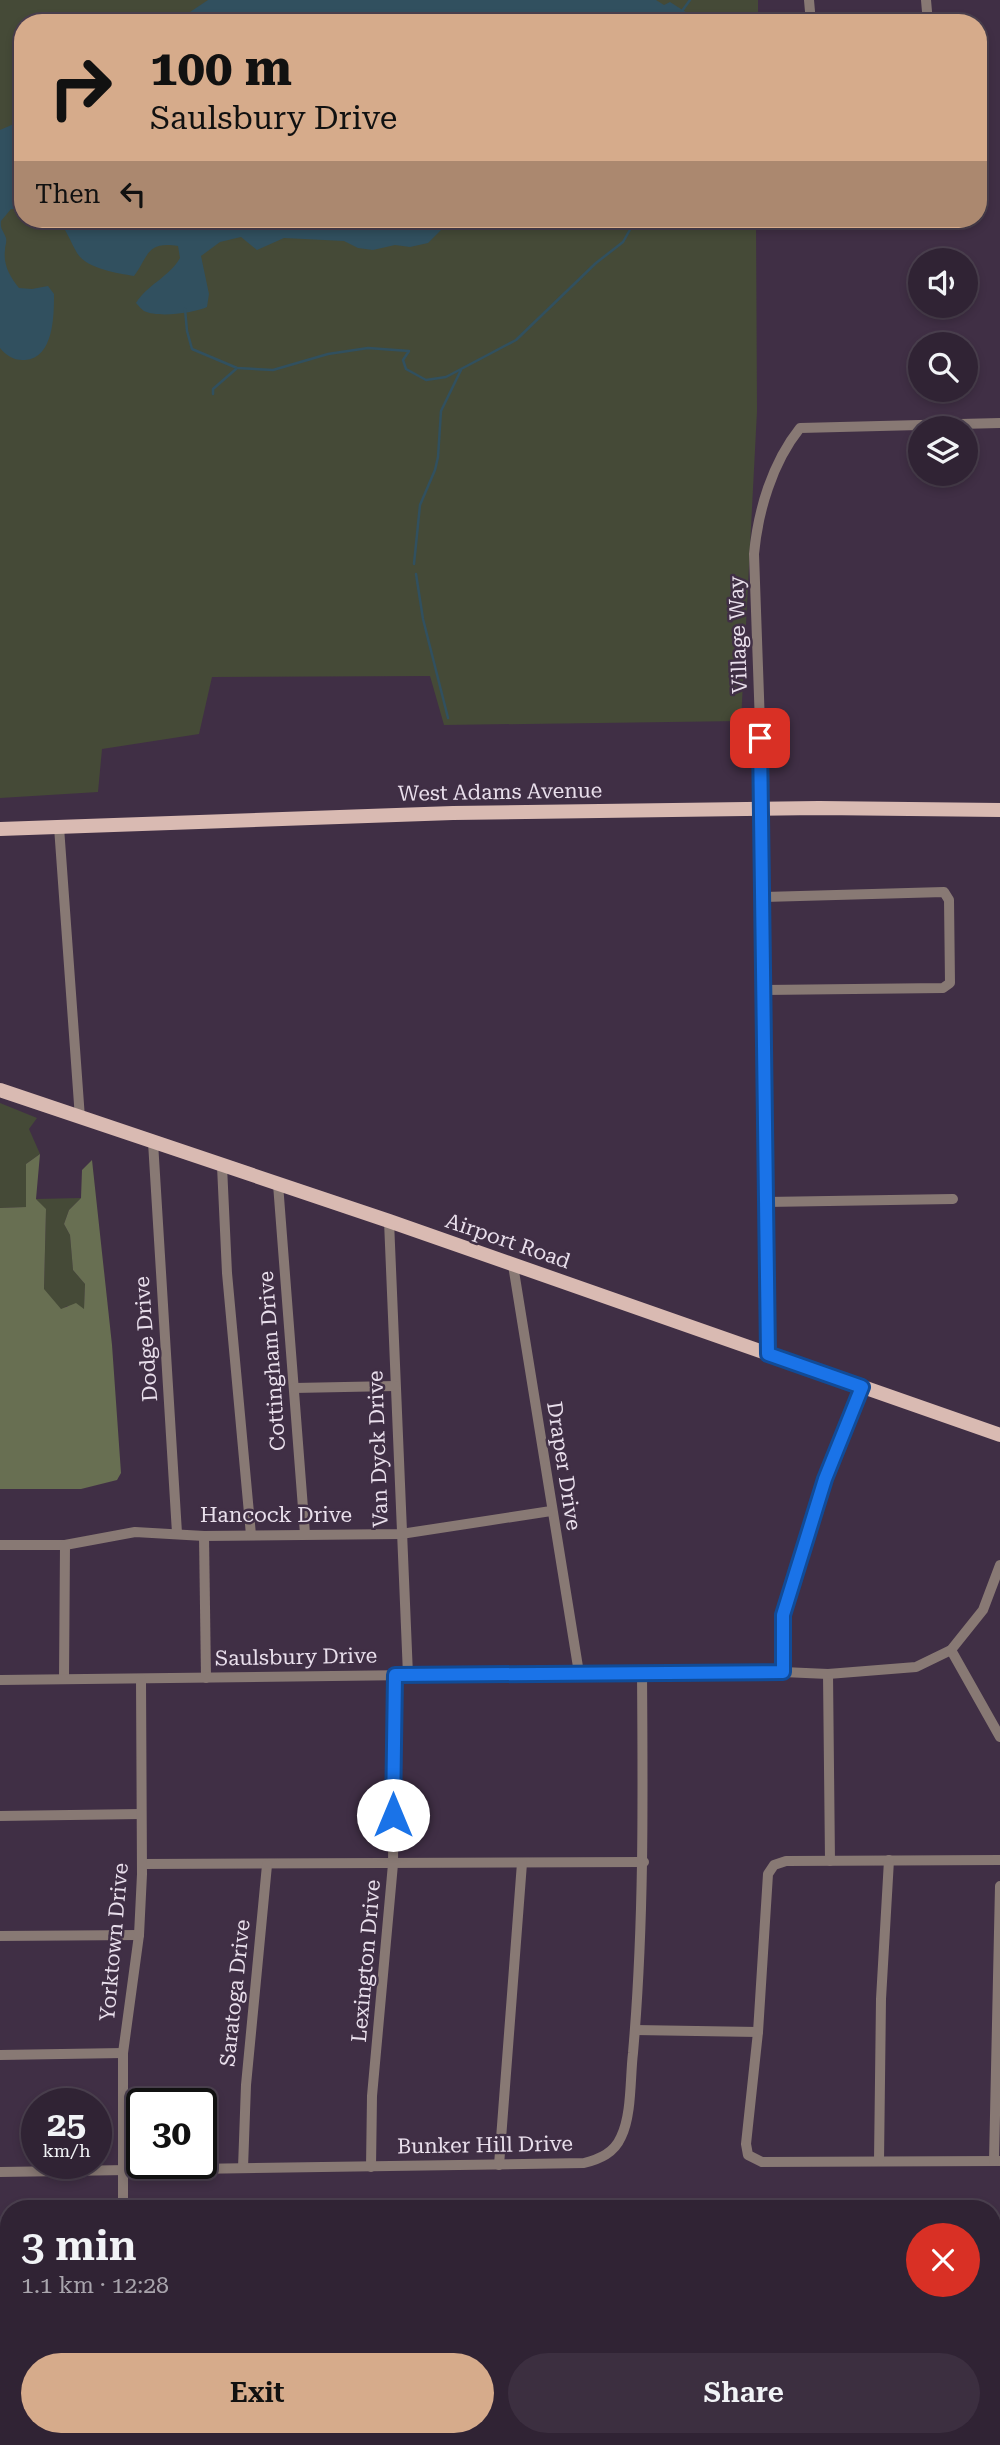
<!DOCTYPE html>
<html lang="en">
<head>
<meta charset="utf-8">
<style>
  body { margin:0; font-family:"Roboto Serif",serif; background:#3c2f40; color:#f1f3f6; height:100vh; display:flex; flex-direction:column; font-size:26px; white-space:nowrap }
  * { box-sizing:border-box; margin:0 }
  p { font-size:23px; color:#a8a4ac }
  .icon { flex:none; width:38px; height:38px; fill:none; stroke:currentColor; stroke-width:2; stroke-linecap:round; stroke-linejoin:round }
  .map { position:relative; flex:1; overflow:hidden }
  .details { position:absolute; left:0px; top:2200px; width:1001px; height:247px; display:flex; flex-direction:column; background:#302334; border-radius:28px 28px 0 0; box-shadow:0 4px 10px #0003,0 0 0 2px #4b404f }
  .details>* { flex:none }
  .top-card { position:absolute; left:14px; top:14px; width:973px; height:214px; border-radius:28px; box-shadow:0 4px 10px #0003,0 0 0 2px #4b404f; background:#d6ab8b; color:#111; overflow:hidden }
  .buttons { position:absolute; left:908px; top:248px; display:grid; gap:14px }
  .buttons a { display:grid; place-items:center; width:70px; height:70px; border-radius:50%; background:#302334; box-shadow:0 4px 10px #0003,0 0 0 2px #4b404f; font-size:35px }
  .speed { position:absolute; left:21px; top:2088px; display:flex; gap:14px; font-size:35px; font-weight:700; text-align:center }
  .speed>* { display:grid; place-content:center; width:91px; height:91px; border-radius:50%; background:#302334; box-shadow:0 4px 10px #0003,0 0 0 2px #4b404f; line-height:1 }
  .speed small { font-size:18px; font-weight:400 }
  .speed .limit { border:4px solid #111; border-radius:10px; background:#fff; color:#111 }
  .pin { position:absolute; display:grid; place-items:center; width:60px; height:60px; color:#fff; margin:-30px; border-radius:14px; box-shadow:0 4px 10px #0006 }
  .me { position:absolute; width:77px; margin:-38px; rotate:0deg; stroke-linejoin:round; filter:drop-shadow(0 0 5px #0008) }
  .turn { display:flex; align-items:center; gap:24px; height:147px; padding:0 21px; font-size:32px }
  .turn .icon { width:91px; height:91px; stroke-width:2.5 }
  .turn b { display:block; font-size:49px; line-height:60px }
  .then { display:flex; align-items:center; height:66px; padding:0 21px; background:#0003; gap:14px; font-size:26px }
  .round { display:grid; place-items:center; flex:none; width:74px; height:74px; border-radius:37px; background:#3c2f40 }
  .head { display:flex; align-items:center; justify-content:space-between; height:119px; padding:0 21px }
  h1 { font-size:42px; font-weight:600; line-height:52px }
  .action { display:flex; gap:14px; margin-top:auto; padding:14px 21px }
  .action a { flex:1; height:80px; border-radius:42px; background:#d6ab8b; color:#111; font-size:28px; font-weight:600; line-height:80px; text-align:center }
  .action a+a { background:#3c2f40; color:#f1f3f6 }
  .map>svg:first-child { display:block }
</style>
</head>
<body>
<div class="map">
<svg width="1000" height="2445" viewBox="0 0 1000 2445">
  <rect width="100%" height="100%" fill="#402f45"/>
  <g fill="#454a37">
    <path d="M0 0H758V23H23V219H756L757 411 741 721 444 725 430 676 212 677 199 734 102 749 98 792 0 798Z"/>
    <path d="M0 1103 37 1118 29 1129 40 1154 26 1164V1207L0 1208Z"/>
    <path d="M81 1198 69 1210 64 1224 70 1235 73 1270 85 1284 84 1310 67 1306 61 1310 44 1290 46 1210 36 1199Z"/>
  </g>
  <path fill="#686f52" d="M40 1154 36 1199 46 1209 44 1289 61 1309 76 1303 84 1309 85 1284 73 1270 70 1235 64 1224 69 1210 81 1198 82 1170 92 1160 112 1345 121 1473 117 1480 81 1489H0V1208L26 1207V1164Z"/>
  <g fill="#31505f">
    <path d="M208 0H656L664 5 670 2 703 23H168L181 18Z"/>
    <path d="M23 120V208L11 209 1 221C0 230 4 231 6 238 7 243 5 245 5 250 3 265 10 277 19 288L32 289 48 286 54 294C54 315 54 358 25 360 14 361 6 355 0 348V130Z"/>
    <path d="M57 219H441V230L428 243 410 247 395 245 373 250 358 248 344 241 284 238 257 250 241 237 220 242 201 256 209 294 207 307C194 313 158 318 144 311 141 309 139 306 136 303 147 285 169 277 180 258L178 246C146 241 149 256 134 276 117 273 87 269 77 253 70 241 67 230 57 219Z"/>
  </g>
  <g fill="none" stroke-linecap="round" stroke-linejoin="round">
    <g stroke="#31505f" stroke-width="2.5">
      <path d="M682 11 690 0"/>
      <path d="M185 309 187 331 192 349 237 368 273 370 328 354 368 348 409 351 403 360 406 369 426 380 446 377 516 340 596 263 623 242 636 219"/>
      <path d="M213 394V389L236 369"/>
      <path d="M414 564 420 505 435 470 438 457 441 411 461 370"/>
      <path d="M416 574 423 619 448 718"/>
    </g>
    <g stroke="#887974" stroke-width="10">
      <path d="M809 0 811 23"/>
      <path d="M926 0 928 23"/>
      <path d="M59 827 80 1118"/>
      <path d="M764 897 944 892 949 900 950 983 943 988 764 990"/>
      <path d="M153 1142 177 1533"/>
      <path d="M222 1166 227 1273 251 1535"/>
      <path d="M278 1184 305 1534"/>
      <path d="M766 1202 953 1199"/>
      <path d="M389 1221 408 1675"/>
      <path d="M513 1265 579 1673"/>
      <path d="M768 1354 763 810 754 554C758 511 772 463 800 428L1000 423"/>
      <path d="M294 1388 395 1386"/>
      <path d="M204 1536 206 1678"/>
      <path d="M0 1545H65L135 1532 204 1536 401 1534 551 1511"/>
      <path d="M951 1650 1000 1737"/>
      <path d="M783 1672V1615L825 1479 862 1387"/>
      <path d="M828 1674 830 1861"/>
      <path d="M64 1679 65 1545"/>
      <path d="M0 1680 579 1673 783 1672 828 1674 916 1667 951 1650 983 1610 1000 1565"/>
      <path d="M0 1816 141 1814"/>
      <path d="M1000 1860 786 1861 774 1865 768 1874 758 2032 746 2144 748 2155 762 2162 1000 2161"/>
      <path d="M142 1864 644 1862"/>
      <path d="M0 1936 139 1935"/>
      <path d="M635 2030 758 2032"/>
      <path d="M0 2055 123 2053"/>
      <path d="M879 2161 881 1999 889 1860"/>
      <path d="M994 2161 1000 1886"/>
      <path d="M499 2165 522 1863"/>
      <path d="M371 2167 372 2096 393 1864 395 1675"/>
      <path d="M243 2168 246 2085 267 1865"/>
      <path d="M0 2172 584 2163C600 2159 614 2153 621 2137 632 2115 630 2077 633 2053 644 1926 643 1800 642 1673"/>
      <path d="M123 2208V2053L139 1935 142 1874 141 1679"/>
      <path d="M992 2280H1000"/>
      <path d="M0 2290H9"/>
      <path d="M0 2404H9"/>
      <path d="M220 2438V2445"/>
      <path d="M337 2438V2445"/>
      <path d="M453 2438V2445"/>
      <path d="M567 2438V2445"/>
      <path d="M684 2438V2445"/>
      <path d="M798 2438V2445"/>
      <path d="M914 2438V2445"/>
    </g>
    <g stroke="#d9bab2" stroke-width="14">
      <path d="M0 829 453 813 819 808 1000 810"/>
      <path d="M0 1090 389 1221 1000 1435"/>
    </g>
  </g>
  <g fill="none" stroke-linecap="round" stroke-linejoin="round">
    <defs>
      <path id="route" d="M393 1815 395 1675 783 1672V1615L825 1479 862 1387 768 1354 760 738"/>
    </defs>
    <use href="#route" stroke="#114b97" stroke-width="18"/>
    <use href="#route" stroke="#1a73e8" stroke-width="12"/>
  </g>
  <g text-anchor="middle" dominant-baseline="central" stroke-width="5" stroke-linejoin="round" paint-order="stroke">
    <g font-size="21" fill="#e9dfec" stroke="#402f45">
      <text transform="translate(738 635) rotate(-92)">Village Way</text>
      <text transform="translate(500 792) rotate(-1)">West Adams Avenue</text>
      <text transform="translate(508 1241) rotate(19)">Airport Road</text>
      <text transform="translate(146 1339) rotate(-94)">Dodge Drive</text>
      <text transform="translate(272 1361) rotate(-94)">Cottingham Drive</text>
      <text transform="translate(378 1449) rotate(-92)">Van Dyck Drive</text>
      <text transform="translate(564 1466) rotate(81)">Draper Drive</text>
      <text x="276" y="1515">Hancock Drive</text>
      <text transform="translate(296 1657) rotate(-1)">Saulsbury Drive</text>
      <text transform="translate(114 1942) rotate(-85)">Yorktown Drive</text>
      <text transform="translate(366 1961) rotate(-85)">Lexington Drive</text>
      <text transform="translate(235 1993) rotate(-84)">Saratoga Drive</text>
      <text transform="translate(485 2145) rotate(-1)">Bunker Hill Drive</text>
    </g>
  </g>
</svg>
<div class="buttons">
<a><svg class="icon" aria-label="sound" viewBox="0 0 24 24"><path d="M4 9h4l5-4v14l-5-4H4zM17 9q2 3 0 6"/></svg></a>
<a><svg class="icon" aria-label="search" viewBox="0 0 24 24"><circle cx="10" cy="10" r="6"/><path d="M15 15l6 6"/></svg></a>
<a><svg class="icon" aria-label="layers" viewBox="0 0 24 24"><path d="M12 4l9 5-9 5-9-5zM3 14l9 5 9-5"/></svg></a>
</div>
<div class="speed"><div>25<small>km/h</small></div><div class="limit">30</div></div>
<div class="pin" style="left:760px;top:738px;background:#d93025"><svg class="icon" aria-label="arrive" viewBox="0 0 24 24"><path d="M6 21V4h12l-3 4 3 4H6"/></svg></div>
<svg class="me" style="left:393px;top:1815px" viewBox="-20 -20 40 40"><circle r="19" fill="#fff"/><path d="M0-13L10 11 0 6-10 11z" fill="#1a73e8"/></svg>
<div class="top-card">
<div class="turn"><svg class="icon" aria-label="right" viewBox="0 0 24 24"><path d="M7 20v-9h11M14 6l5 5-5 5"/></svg><div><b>100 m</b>Saulsbury Drive</div></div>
<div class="then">Then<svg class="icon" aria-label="left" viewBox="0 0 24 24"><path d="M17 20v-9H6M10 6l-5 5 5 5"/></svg></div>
</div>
<section class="details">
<div class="head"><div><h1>3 min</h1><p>1.1 km · 12:28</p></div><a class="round" style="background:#d93025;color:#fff"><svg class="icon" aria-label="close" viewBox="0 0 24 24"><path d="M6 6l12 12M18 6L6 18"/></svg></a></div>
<div class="action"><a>Exit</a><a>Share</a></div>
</section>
</div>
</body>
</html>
